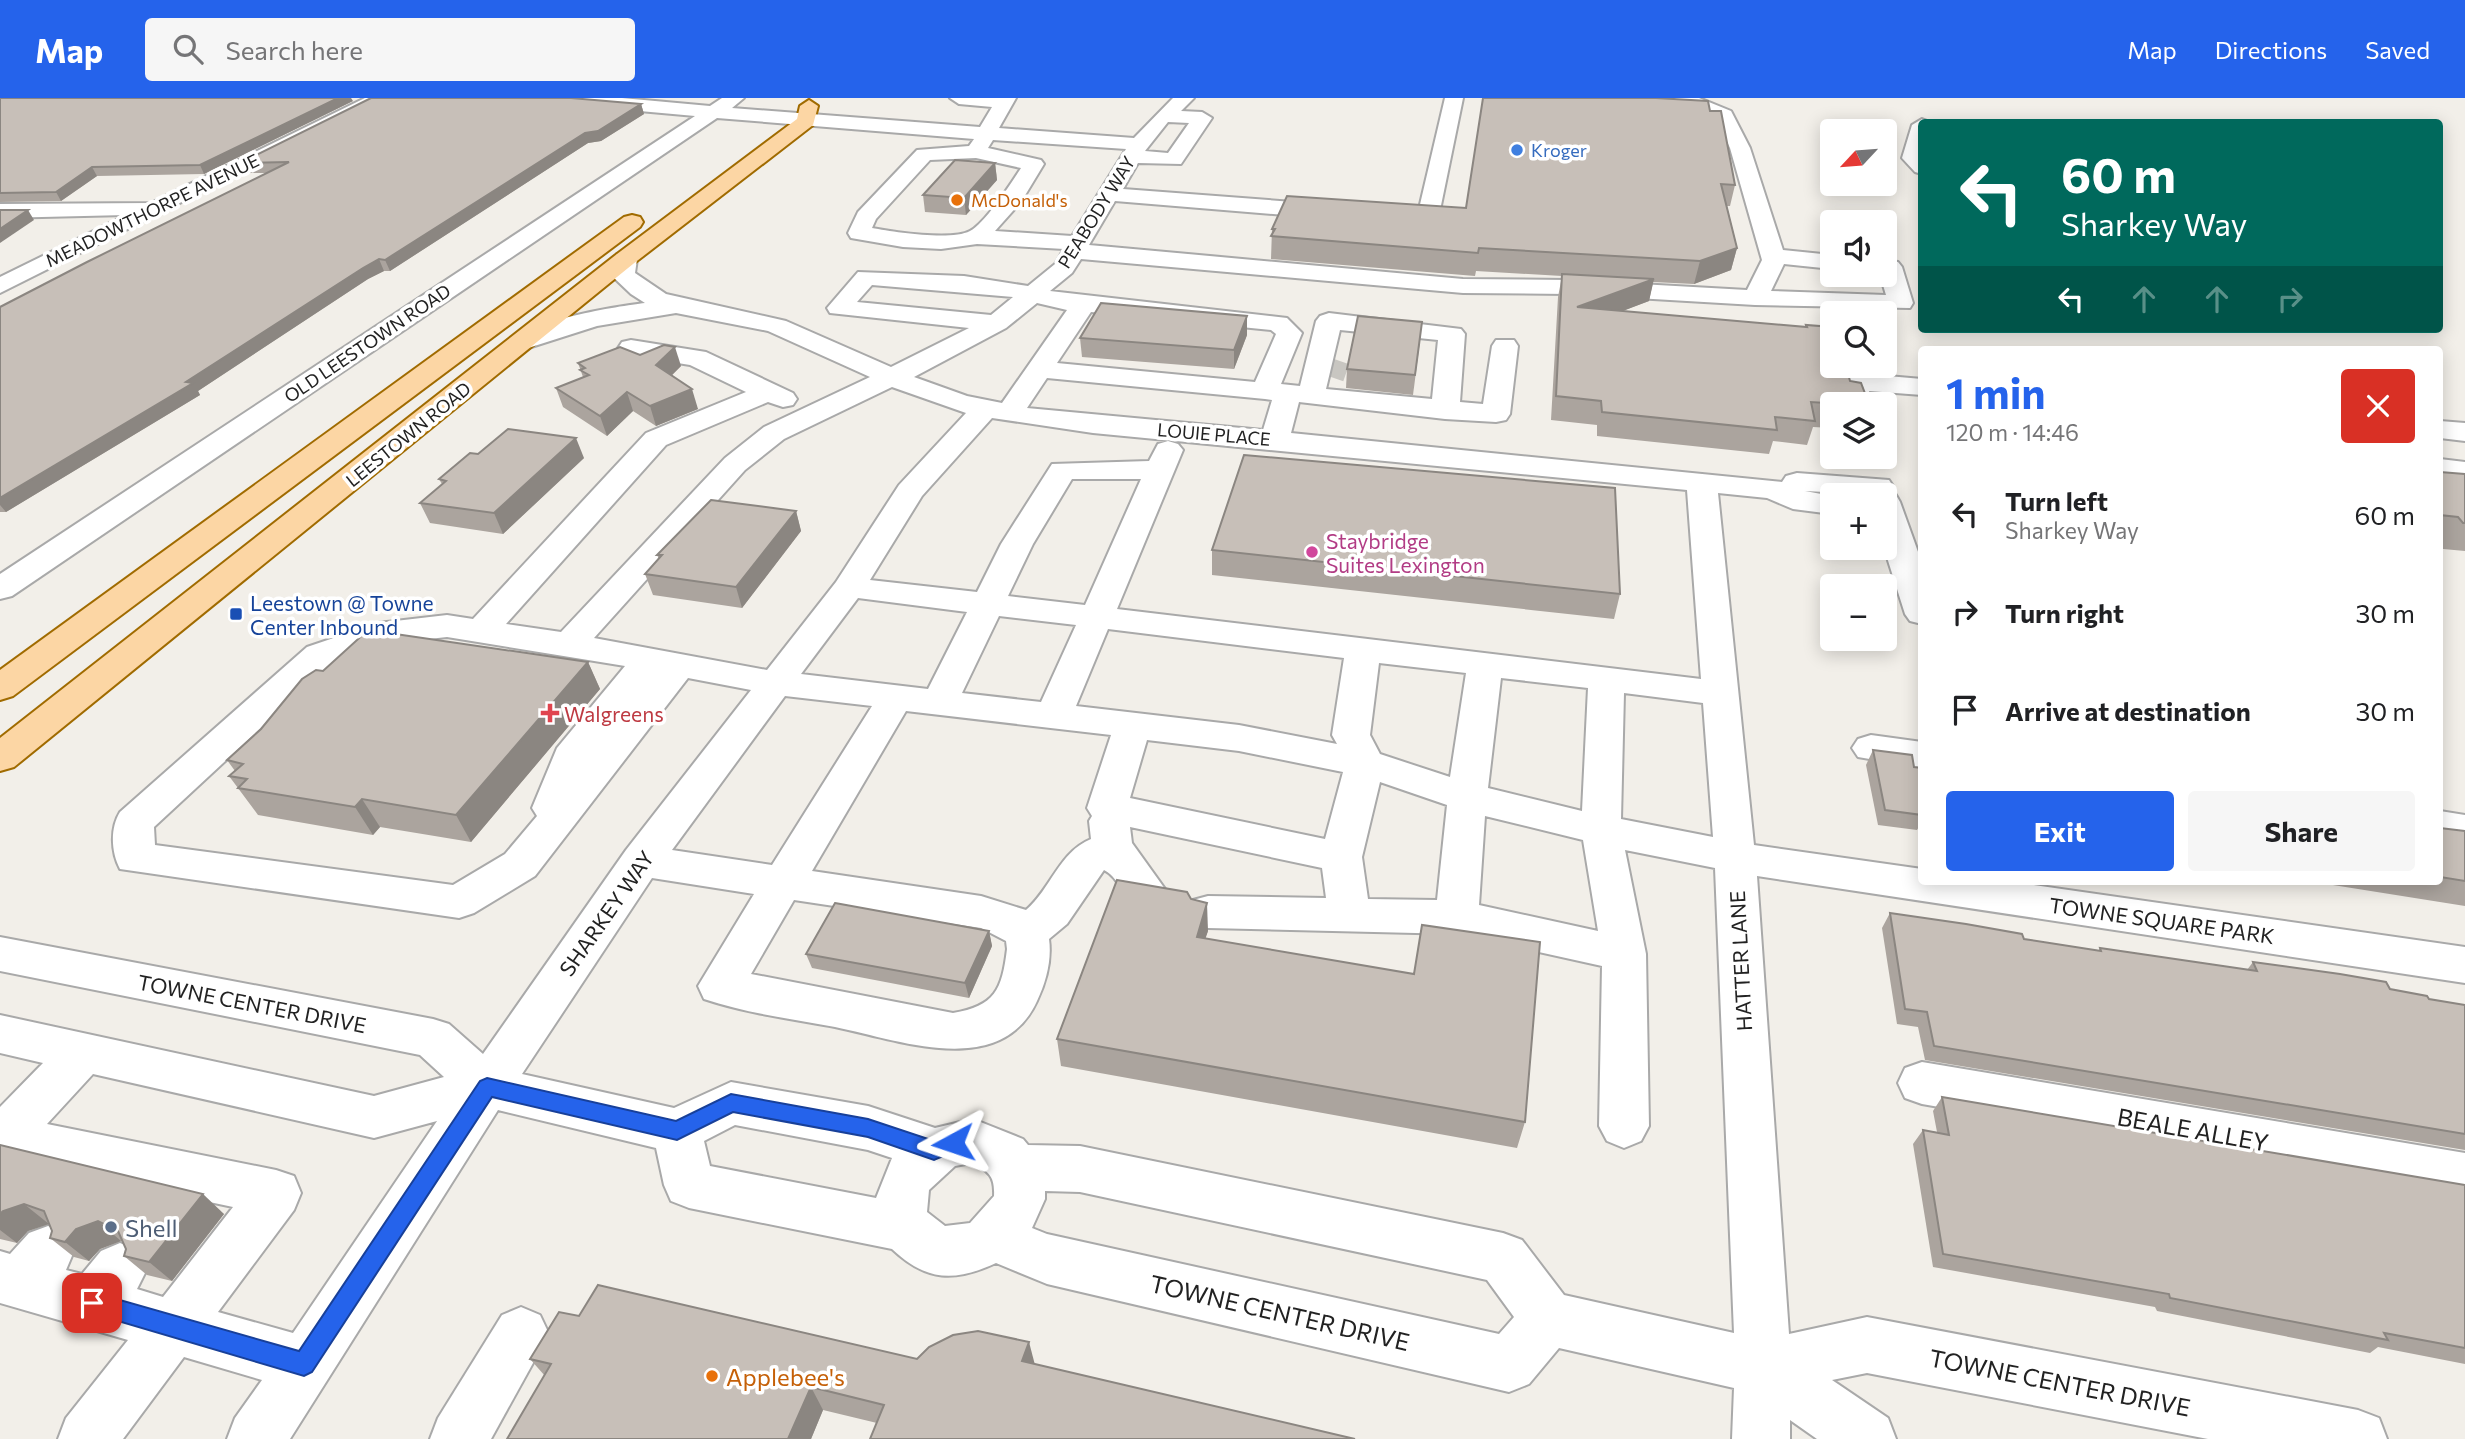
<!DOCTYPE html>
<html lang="en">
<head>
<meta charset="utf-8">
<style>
  body { margin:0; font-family:Commissioner,sans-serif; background:#f6f6f6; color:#202124; height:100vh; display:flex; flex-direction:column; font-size:26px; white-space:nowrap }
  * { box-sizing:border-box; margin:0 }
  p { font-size:23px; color:#757577 }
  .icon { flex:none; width:38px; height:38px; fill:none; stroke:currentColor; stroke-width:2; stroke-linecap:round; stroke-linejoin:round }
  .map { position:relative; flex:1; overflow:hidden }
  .panel { position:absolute; left:1918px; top:248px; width:525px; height:539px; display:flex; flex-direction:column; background:#fff; border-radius:7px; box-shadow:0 4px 18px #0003 }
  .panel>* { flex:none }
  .guide { position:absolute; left:1918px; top:21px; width:525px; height:214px; border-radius:7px; box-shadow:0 4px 18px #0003; background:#00695c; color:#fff; overflow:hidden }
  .needle { width:46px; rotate:244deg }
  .fabs { position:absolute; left:1820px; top:21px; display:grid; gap:14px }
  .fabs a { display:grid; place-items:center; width:77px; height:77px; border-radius:7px; background:#fff; box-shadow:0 4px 18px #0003; font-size:35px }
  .pin { position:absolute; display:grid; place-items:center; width:60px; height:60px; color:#fff; margin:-30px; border-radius:14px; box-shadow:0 4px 10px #0006 }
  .me { position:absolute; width:77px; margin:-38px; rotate:265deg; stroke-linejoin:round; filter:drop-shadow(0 0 5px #0008) }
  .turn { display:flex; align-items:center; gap:24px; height:147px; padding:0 28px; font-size:32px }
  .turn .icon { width:91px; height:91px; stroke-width:2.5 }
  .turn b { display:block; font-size:49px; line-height:60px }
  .lanes { display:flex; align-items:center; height:66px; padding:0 28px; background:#0003; justify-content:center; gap:35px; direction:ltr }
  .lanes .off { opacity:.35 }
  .round { display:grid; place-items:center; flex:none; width:74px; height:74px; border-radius:7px; background:#f6f6f6 }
  .summary { display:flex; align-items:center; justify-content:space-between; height:119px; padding:0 28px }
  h1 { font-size:42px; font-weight:700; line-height:52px; color:#2563eb }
  .action { display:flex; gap:14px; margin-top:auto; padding:14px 28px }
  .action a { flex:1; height:80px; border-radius:7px; background:#2563eb; color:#fff; font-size:28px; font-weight:700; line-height:80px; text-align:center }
  .action a+a { background:#f6f6f6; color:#202124 }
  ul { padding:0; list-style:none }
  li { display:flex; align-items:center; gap:21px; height:98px; padding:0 28px }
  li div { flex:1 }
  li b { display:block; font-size:26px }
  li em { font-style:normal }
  header { display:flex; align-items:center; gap:42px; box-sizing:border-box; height:98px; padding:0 35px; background:#2563eb; color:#fff }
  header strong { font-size:33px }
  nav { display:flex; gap:38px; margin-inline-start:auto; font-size:24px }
  .search { width:490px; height:63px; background:#f6f6f6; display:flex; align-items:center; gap:18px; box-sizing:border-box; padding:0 24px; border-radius:7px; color:#757577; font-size:26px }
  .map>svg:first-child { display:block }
</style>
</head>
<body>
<header>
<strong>Map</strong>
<div class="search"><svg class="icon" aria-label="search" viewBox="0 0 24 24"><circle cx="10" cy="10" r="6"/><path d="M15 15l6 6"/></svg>Search here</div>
<nav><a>Map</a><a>Directions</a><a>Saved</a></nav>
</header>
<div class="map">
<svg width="2465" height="1341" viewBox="0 0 2465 1341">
  <rect width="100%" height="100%" fill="#f2efe9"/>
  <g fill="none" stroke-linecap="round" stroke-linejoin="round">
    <path stroke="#c8c6c1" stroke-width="26" stroke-dasharray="26 13" stroke-linecap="butt" d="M1331 279 1337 262"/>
    <defs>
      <g id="minor">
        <path d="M365 0H389L0 195V179L126 117 0 120V106L151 105Z"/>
        <path d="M553 0H622L710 8 722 0H744L732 10 980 29 992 9 959 6 950 0H1016L999 30 1134 40 1173 0H1194L1181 13 1202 14 1212 20 1181 66 1138 65 1123 91 1333 107 1341 109 1344 114 1341 119 1333 121 1115 103 1089 147 1463 181 1568 182 1747 192 1762 162 1730 50 1716 21 1674 0H1699L1731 13 1750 50 1783 152 1832 157V171L1784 166 1771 193 1886 197 1880 177H1885V162L1898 164 1902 169 1913 205 1910 210 1755 207 1568 196 1463 195 1081 161 1072 175 1050 193 1287 220 1302 235 1281 286 1300 288 1316 223 1320 218 1329 215 1461 231 1465 236 1460 304 1483 306 1492 248 1496 242H1514L1518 248 1510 316 1506 322 1496 324 1445 321 1299 304 1291 335 1782 384 1786 378 1797 375 1889 382 1893 388 1886 395 1896 397 1900 404 1922 465V526L1910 523 1905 516 1884 450 1885 397 1805 393 1832 398V416L1793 411 1767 400 1718 395 1754 747 1922 771V784H2013L2465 849V885L1757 778 1789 1236 1867 1219 2358 1312 2379 1320 2387 1341H2208L1867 1275 1832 1282 1888 1320 1896 1341H1817L1790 1322V1341H1732L1734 1290 1559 1250 1529 1286 1509 1294 1047 1186 996 1165C955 1184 927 1184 892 1151L689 1110 671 1103 664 1087 656 1050 498 1012 290 1341H227L235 1320 262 1282 184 1259 123 1341H58L66 1320 128 1242 0 1205V1153L10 1156 29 1135 48 1128 67 1135 74 1153 66 1172 82 1176 101 1153 120 1145 139 1153 147 1171 137 1191 163 1199 233 1109 7 1061 0 1064V1009L43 965 0 955V917L374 998 444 979 420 957 0 873V839L433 921 449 926 483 956 626 752 751 592 688 580 535 778 474 815 459 820 120 771C111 754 110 730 120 714L307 549 378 525 447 517 473 521 646 335 746 294 690 267 622 256 618 250 622 244 631 242 706 254 793 295 797 301 793 307 783 309 768 304 666 347 506 526 561 534 725 360 764 329 870 279 768 233 676 215 597 228 525 251 516 248 512 243C526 223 619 208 645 205L631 196 611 177 617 156H633L637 161 635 175 666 196 786 223 891 269 969 230 830 215 827 210 858 174 964 178 1028 188 1055 166 1064 151 977 146 941 151 903 149 851 140 848 135 858 114 917 52 969 48 974 41 717 20 12 498 0 501V476L695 18 562 6ZM1168 24 1189 25 1168 55 1145 53ZM993 42 1126 51 1072 138 995 133 1021 104 1044 66 1041 62 988 50ZM976 60 1021 70C1012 84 985 125 970 133 951 143 894 134 872 130L876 121 930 62ZM872 187 1013 199 991 217 857 204ZM1037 205 1067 212 1002 305 967 298 914 279 1006 230ZM1091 214 1271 232 1276 236 1255 284 1057 265ZM1340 232 1438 242 1432 301 1326 291ZM1047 280 1265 301 1272 302 1263 332 1027 310ZM892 289 966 315 899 387 836 484 767 572 594 540 745 372 784 341ZM992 320 1093 335 1687 392 1701 581 1117 511 1183 352 1178 346 1168 343 1158 346 1149 363 1052 366 1001 446 977 494 870 482 922 398ZM1072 381H1141L1085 507 1008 498 1033 446ZM858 500 967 514 928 591 801 576ZM999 518 1076 527 1041 604 962 595ZM1108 531 1344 560 1332 637 1337 646 1239 627 1076 608ZM447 539 625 568 557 650 532 710 537 718 505 756 453 787 155 747 154 729 331 565 383 546ZM1379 565 1466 575 1450 679 1380 656 1370 637ZM1501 580 1588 590 1582 713 1488 690ZM1624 595 1703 605 1713 739 1621 721ZM785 598 872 608 772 767 672 752ZM906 613 1111 637 1087 710 1092 718 1089 723 1091 741C1059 754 1051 791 1026 812L981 798 812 773ZM1147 642 1239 653 1343 674 1325 741 1130 700ZM1380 684 1447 707 1437 802 1368 801 1362 759ZM1485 718 1583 742 1598 833 1479 807ZM1130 729 1322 770 1326 800 1208 798 1193 802 1187 814 1193 826 1208 830 1457 836 1602 868 1599 1028 1607 1043 1624 1050 1641 1043 1649 1028 1646 856 1625 752 1715 770 1734 1235 1564 1197 1522 1142 1503 1135 1080 1048 1028 1047 1023 1041 973 1021 935 1030 868 1008 731 984 674 1010 522 976 652 780 754 796 698 888 704 901C746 915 791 921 835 929 899 942 1001 982 1037 903 1046 884 1052 862 1049 841L1067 826 1104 772C1127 784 1119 815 1159 802L1165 791 1132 745ZM794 802 981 830 1006 843 1007 851C1002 892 995 908 953 915L751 876ZM93 976 374 1040 437 1023 293 1235 218 1214 294 1112 301 1095 294 1078 276 1072 47 1026ZM735 1027 868 1052 892 1060 876 1100 710 1068 704 1043ZM971 1065C989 1073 995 1078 994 1098L970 1125 945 1128 927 1114 929 1092 955 1068ZM1045 1093 1080 1094 1487 1182 1514 1219 1499 1236 1047 1136 1032 1130 1045 1101Z"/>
        <path d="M1445 0H1463L1438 122 1427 129 1382 124 1379 119 1382 114 1418 115Z"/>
        <path d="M1922 21 1930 24H1922V76L1915 74 1902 60 1912 27Z"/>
        <path d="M1853 275 1922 281V297L1869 293 1872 306H1844L1839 283 1843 277Z"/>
        <path d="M2440 323 2465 325V343L2440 340Z"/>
        <path d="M2440 361 2465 364V382L2440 379Z"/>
        <path d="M1871 637 1922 644V670L1858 659 1852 650 1858 641Z"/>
        <path d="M2440 713 2465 717V747L2440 742Z"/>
        <path d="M1922 964 2465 1055V1101L1922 1006 1905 1000 1898 985 1905 970Z"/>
        <path d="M521 1209 540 1217 549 1236 491 1341H430L438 1320 502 1217Z"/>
      </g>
      <g id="major">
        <path d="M809 2 818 8 813 27 633 166 14 669 0 673V640L617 156 797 21 800 8Z"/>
        <path d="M632 117 640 119 643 124 640 129 13 598 0 602V572L624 119Z"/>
      </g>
    </defs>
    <use href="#minor" stroke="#a9a9a9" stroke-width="4"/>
    <use href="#major" stroke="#a06b00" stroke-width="4"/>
    <use href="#minor" fill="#fff" fill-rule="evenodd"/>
    <use href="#major" fill="#fcd6a4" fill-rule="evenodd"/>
  </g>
  <g fill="#aba49e">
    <path d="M0 0 353 3 204 76 97 78 61 103 0 104Z"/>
    <path d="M641 6 644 16 601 43 588 45 390 173H384L368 181 198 293 200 297 6 414H0V209L267 75H245L240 65Z"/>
    <path d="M1710 13 1735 87 1730 108H1727L1737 150 1731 172 1694 186 1653 184 1649 203 1622 213 1806 229V227L1869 306H1832V330L1813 329 1807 347 1773 343 1769 356 1597 338V327L1551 322 1558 199 1562 178 1476 173 1475 178 1271 161 1272 131 1466 110Z"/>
    <path d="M995 65 997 82 966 117 925 114 923 97Z"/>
    <path d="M1247 237 1234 271 1082 259 1080 240Z"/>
    <path d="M1420 243 1413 297 1346 290 1347 271Z"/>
    <path d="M640 257 681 268 672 277 698 311 656 328 633 313 607 338 563 309 556 290 583 279 578 265Z"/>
    <path d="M478 356 584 360 503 436 430 425 420 405 442 386 439 381Z"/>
    <path d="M2440 374 2465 376V453L2443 451 2440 446Z"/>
    <path d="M796 413 801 433 742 510 653 497 645 476 659 461 657 457Z"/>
    <path d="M1212 452 1620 496 1614 521 1212 477Z"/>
    <path d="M588 564 600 591 471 744 380 729 373 737 258 717 229 678 235 673 227 662 323 573Z"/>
    <path d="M1873 652 1914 669 1922 670V724L1917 732 1878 727 1866 667Z"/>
    <path d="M2440 730 2465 733V808L2314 784H2440Z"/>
    <path d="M1890 815 2024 841 2099 853 2100 850 2247 872 2253 864 2390 891 2429 901 2465 907V1052L1925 962 1918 929 1897 926 1882 830Z"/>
    <path d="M989 833 992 848 969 900 812 870 806 856Z"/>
    <path d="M1208 833 1205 840 1525 1024 1517 1050 1061 968 1057 941Z"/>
    <path d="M1942 999 2465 1087V1266L2378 1249 2370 1255 2157 1213 2155 1209 1933 1169 1913 1046 1923 1032 1937 1034 1933 1013Z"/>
    <path d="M0 1047 224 1116 172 1183 147 1177 124 1158 126 1151 123 1144 121 1143 100 1151 89 1163 74 1159 50 1140 52 1133 49 1126 28 1133 17 1145 0 1141Z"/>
    <path d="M579 1218 917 1261 877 1325 823 1312 811 1341H507L545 1278 530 1261Z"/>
  </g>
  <g fill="#8b8681">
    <path d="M338 0H351L353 3 204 76 200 67Z"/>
    <path d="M641 6 644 16 601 43 588 45 390 173 385 162 585 35Z"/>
    <path d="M995 65 997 82 966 117 964 100Z"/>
    <path d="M92 69 97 78 61 103 56 94Z"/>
    <path d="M28 112 34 122 0 145V131Z"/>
    <path d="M1737 150 1731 172 1694 186 1700 163Z"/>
    <path d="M379 161 384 173 368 181 198 293 200 297 6 414 0 407V400L186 284 363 170Z"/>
    <path d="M1654 181 1649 203 1573 232 1577 209Z"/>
    <path d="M1247 218V237L1234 271V252Z"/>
    <path d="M675 249 681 268 663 286 656 267Z"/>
    <path d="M692 291 698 311 656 328 650 308Z"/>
    <path d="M627 294 633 313 607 338 600 318Z"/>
    <path d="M576 340 584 360 503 436 494 415Z"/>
    <path d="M796 413 801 433 742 510 736 489Z"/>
    <path d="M588 564 600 591 471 744 456 717Z"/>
    <path d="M362 701 380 729 373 737 355 709Z"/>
    <path d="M1207 805 1208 833 1197 866V839Z"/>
    <path d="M989 833 992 848 969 900 965 885Z"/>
    <path d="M203 1096 224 1116 172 1183 149 1164Z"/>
    <path d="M24 1106 49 1126 28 1133 17 1145 0 1132V1116L3 1113Z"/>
    <path d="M98 1123 121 1143 100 1151 89 1163 65 1144 76 1131Z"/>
    <path d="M1029 1244 1035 1267 1022 1263Z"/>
    <path d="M811 1289 823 1312 811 1341H788Z"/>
  </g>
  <g fill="#c7bfb8" stroke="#8b8681" stroke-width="2">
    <path d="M0 0H338L200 67 92 69 56 94 0 95Z"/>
    <path d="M371 0H571L641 6 598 33 585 35 385 162 379 161 363 170 186 284 193 285 0 400V209L87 164 289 64 240 65Z"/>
    <path d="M1483 0H1656L1708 3 1710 13H1721L1735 87 1721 86 1737 150 1700 163 1479 150 1478 155 1271 138 1275 131H1272L1287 98 1466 110Z"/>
    <path d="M955 62 995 65 964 100 923 97Z"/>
    <path d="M0 112H28L0 131Z"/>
    <path d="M1562 176 1654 181 1577 209 1807 229 1806 227 1832 229V268H1846L1850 283 1861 285 1869 306H1842L1811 304 1815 323 1775 319 1777 332 1602 314 1601 303 1556 298Z"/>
    <path d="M1101 205 1247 218 1234 252 1080 240Z"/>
    <path d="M1358 218 1422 224 1415 277 1347 271Z"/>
    <path d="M664 247 675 249 656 267 692 291 650 308 627 294 600 318 556 290 589 277 580 272 585 270 578 265 620 249 640 257Z"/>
    <path d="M508 331 576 340 494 415 420 405 446 383 439 381 470 355 478 356Z"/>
    <path d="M1244 357 1615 390 1620 496 1212 452Z"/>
    <path d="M2440 374 2465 376V425H2463L2458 419 2440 417Z"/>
    <path d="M711 402 796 413 736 489 645 476 662 457H657Z"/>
    <path d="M368 532 588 564 456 717 362 701 355 709 238 690 247 681 229 678 243 666 227 662 261 631 302 581 316 572 323 573Z"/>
    <path d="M1873 652 1912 657 1914 669 1922 670V717L1885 712Z"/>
    <path d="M2440 730 2465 733V783L2440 779Z"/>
    <path d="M1117 782 1187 794 1191 801 1207 805 1197 839 1414 876 1422 827 1540 844 1525 1024 1057 941Z"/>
    <path d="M835 805 989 833 965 885 806 856Z"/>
    <path d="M1890 815 1966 826 2022 836 2024 841 2101 853 2100 850 2257 873 2253 864 2340 876 2386 884 2390 891 2427 898 2429 901 2465 907V1036L1934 948 1927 914 1905 911Z"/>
    <path d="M1942 999 2465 1087V1250L2384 1235 2388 1242 2170 1200 2169 1196 1943 1156 1923 1032 1949 1037Z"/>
    <path d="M0 1047 203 1096 149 1164 124 1158 126 1151 118 1133 98 1123 76 1131 65 1144 50 1140 52 1133 44 1113 24 1106 3 1113 0 1116Z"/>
    <path d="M598 1187 917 1261 929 1249 953 1237 978 1233 1029 1244 1022 1263 1355 1341H870L884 1307 811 1289 788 1341H507L551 1266 530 1261 559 1214 579 1218Z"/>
  </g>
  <path fill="#2563eb" stroke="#184099" stroke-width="2" d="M487 980 676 1023 731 996 868 1021 934 1043 953 1036 960 1038 963 1045 960 1051 934 1062 868 1039 733 1014 677 1042 492 999 312 1274 304 1278 84 1213 80 1205 84 1198 92 1194 299 1253 480 983Z"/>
  <circle fill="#3f7fe0" stroke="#fff" stroke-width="2.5" cx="1517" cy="52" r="7"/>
  <g fill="#e8710a" stroke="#fff" stroke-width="2.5">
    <circle cx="957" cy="102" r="7"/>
    <circle cx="712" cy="1278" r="7"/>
  </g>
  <circle fill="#d1479c" stroke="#fff" stroke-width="2.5" cx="1312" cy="454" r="7"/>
  <rect fill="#1a4fb4" stroke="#fff" stroke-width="2.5" x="229" y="509" width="14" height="14" rx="3.5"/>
  <path fill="#e0444e" stroke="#fff" stroke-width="2.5" d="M546.5 604.5h7v7h7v7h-7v7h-7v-7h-7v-7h7z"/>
  <circle fill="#5c6f8a" stroke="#fff" stroke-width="2.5" cx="111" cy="1129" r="7"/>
  <g text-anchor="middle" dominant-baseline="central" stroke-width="7" stroke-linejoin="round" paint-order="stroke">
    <g font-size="18" fill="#366cbe" stroke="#fff" text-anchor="start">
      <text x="1531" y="52">Kroger</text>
    </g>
    <g font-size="18" fill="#c56008" stroke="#fff" text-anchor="start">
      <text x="971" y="102">McDonald's</text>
    </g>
    <g font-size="18" fill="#222" stroke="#fff">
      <text transform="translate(152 112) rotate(-26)">MEADOWTHORPE AVENUE</text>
      <text transform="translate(1096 114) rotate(-58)">PEABODY WAY</text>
      <text transform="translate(367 245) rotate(-34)">OLD LEESTOWN ROAD</text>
      <text transform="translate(408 336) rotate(-39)">LEESTOWN ROAD</text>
      <text transform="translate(1214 336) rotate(5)">LOUIE PLACE</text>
    </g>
    <g font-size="21" fill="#b23c85" stroke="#fff" text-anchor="start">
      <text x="1326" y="442">Staybridge<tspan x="1326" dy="24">Suites Lexington</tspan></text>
    </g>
    <g font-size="21" fill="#164399" stroke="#fff" text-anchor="start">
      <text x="250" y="504">Leestown @ Towne<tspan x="250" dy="24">Center Inbound</tspan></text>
    </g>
    <g font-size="21" fill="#be3a42" stroke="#fff" text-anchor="start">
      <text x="564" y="615">Walgreens</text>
    </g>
    <g font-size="21" fill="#222" stroke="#fff">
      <text transform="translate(606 815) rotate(-55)">SHARKEY WAY</text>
      <text transform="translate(2162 822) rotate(8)">TOWNE SQUARE PARK</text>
      <text transform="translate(1740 863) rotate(-93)">HATTER LANE</text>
      <text transform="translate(252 905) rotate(11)">TOWNE CENTER DRIVE</text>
    </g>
    <g font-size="24" fill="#222" stroke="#fff">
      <text transform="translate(2193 1031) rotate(10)">BEALE ALLEY</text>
      <text transform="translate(1280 1214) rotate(13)">TOWNE CENTER DRIVE</text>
      <text transform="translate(2060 1284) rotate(11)">TOWNE CENTER DRIVE</text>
    </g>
    <g font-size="24" fill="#4e5e75" stroke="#fff" text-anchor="start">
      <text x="125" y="1129">Shell</text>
    </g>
    <g font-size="24" fill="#c56008" stroke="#fff" text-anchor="start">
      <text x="726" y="1278">Applebee's</text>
    </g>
  </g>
</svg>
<div class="fabs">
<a><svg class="needle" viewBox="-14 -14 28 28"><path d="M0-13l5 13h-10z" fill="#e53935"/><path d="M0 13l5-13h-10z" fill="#757577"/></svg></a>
<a><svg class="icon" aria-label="sound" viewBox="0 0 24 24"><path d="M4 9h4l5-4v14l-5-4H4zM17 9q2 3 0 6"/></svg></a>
<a><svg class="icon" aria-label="search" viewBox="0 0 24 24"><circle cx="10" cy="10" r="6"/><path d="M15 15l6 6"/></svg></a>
<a><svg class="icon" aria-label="layers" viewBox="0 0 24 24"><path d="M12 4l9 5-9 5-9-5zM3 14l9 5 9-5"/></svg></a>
<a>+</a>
<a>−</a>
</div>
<div class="pin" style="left:92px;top:1205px;background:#d93025"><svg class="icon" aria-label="arrive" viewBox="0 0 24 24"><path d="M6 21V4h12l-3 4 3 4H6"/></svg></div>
<svg class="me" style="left:953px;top:1045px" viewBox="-20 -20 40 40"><path d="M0-17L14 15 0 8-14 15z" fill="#2563eb" stroke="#fff" stroke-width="4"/></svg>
<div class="guide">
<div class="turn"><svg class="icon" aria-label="left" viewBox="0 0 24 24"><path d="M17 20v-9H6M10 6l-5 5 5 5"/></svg><div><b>60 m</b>Sharkey Way</div></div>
<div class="lanes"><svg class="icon" aria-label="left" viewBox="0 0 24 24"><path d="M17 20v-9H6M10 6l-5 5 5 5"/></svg><svg class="icon off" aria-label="ahead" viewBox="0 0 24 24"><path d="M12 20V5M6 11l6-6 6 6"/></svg><svg class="icon off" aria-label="ahead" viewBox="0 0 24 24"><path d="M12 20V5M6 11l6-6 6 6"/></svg><svg class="icon off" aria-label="right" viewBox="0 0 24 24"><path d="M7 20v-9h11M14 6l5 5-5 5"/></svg></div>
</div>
<section class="panel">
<div class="summary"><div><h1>1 min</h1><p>120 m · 14:46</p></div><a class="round" style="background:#d93025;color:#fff"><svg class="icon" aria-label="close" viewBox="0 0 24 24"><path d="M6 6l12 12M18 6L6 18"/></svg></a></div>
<ul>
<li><svg class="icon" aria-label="left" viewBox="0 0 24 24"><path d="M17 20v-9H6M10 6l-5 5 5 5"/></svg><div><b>Turn left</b><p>Sharkey Way</p></div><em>60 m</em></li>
<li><svg class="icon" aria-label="right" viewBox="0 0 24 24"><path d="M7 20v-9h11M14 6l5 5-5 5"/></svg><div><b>Turn right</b></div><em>30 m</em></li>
<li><svg class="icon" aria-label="arrive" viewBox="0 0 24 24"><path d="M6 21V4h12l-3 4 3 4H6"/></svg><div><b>Arrive at destination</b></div><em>30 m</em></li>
</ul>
<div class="action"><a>Exit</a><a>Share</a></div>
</section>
</div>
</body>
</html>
